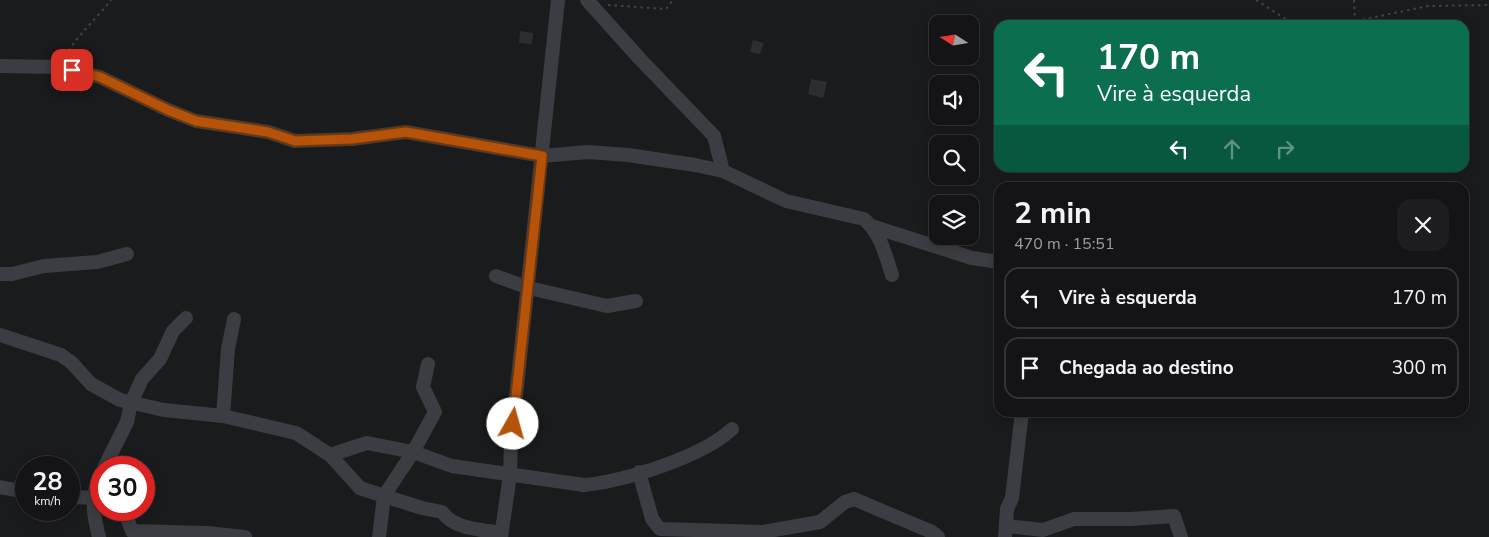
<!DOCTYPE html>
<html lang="pt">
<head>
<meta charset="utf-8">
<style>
  body { margin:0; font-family:"Nunito Sans",sans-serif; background:#1d1d1f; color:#f1f3f6; height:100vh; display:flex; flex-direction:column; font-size:19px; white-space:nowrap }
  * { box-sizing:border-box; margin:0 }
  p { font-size:16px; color:#9d9ea1 }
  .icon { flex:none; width:28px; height:28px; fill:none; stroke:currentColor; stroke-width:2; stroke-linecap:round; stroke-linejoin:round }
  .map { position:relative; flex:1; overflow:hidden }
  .panel { position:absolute; left:994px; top:182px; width:475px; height:235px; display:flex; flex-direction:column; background:#141416; border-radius:15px; box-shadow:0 2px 12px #0003,0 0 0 1px #333335 }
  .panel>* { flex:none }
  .hud { position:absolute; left:994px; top:20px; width:475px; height:152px; border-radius:15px; box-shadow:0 2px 12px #0003,0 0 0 1px #333335; background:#0b6e4f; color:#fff; overflow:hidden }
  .needle { width:32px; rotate:282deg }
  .buttons { position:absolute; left:929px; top:15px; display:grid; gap:10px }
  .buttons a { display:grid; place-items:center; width:50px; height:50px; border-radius:10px; background:#141416; box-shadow:0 2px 12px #0003,0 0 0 1px #333335; font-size:25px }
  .speed { position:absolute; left:15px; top:456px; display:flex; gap:10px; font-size:25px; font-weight:700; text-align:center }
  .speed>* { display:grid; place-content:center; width:65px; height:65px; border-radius:50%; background:#141416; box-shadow:0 2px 12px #0003,0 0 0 1px #333335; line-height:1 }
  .speed small { font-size:12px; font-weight:400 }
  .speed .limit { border:8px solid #d22; background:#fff; color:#111 }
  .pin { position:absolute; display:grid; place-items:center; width:42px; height:42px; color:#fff; margin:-21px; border-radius:10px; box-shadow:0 2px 8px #0006 }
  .me { position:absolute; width:55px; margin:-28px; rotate:7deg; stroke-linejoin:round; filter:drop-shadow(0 0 4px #0008) }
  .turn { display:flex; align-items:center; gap:18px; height:105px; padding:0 20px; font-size:22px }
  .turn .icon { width:65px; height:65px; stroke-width:2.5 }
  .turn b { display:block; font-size:35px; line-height:42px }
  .lanes { display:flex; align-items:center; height:48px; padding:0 20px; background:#0003; justify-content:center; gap:25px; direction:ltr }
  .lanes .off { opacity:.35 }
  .round { display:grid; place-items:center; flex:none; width:52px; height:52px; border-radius:15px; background:#1d1d1f }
  .head { display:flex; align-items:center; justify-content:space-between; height:85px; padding:0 20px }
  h1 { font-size:30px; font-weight:700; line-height:38px }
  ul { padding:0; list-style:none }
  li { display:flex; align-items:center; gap:15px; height:62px; margin:0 10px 8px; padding:0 10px; border:2px solid #333335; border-radius:15px }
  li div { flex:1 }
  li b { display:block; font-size:19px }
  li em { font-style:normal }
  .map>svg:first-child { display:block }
</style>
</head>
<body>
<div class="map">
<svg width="1489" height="537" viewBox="0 0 1489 537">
  <rect width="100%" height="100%" fill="#1a1b1d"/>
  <g fill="#2d2e31">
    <path d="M520 31 533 33 532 44 519 43Z"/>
    <path d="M753 40 764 43 760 54 750 52Z"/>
    <path d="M811 79 827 82 823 98 808 94Z"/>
  </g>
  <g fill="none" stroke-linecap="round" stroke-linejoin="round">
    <g stroke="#414449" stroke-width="2" stroke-dasharray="2.5 4" stroke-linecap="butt">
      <path d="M1256 0 1295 25"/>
      <path d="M1354 0 1355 20"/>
      <path d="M608 5 666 9 673 0"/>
      <path d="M1337 25 1428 6 1489 5"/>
      <path d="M65 56C78 35 96 19 111 0"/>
    </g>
    <g stroke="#3b3d42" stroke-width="14">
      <path d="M587 0 640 59 714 136 723 171"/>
      <path d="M0 66 58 67 100 77 168 110 196 121 268 132 295 141 352 139 406 132 542 156 588 152 628 155 695 165 723 171 786 201 864 219C881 234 885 254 892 275"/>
      <path d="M871 226 972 258 999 262"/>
      <path d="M0 274H12L44 266 97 262 127 254"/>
      <path d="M496 276 529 288 607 306 636 301"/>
      <path d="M0 335 61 355 72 363 91 384 120 400 164 410 223 416 228 349 234 319"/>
      <path d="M223 416 296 433 330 455 367 443 413 452 435 412 423 387 428 364"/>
      <path d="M330 455 360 488 384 496 379 537"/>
      <path d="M104 468 127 422 131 403 142 379 160 359 173 331 186 318"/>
      <path d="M639 472 652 519 660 529 763 532 820 522 845 502 854 499 932 532 938 537"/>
      <path d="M0 487 26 492"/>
      <path d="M69 497 101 498"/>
      <path d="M124 510 132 531 207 533 245 537"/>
      <path d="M1007 526 1043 530 1074 519H1131L1174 516 1181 537"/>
      <path d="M501 533C479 529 456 530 442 512L422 508 384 496 413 452 452 466 584 485C625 481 702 457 732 429"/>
      <path d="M99 537C93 514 90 496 101 473"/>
      <path d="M501 537 510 475 511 443 558 0"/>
      <path d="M1005 537 1007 509 1012 498 1022 412"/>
    </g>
  </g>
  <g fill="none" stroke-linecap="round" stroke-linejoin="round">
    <defs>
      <path id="route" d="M72 70 100 77 168 110 196 121 268 132 295 141 352 139 406 132 542 156 513 424"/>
    </defs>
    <use href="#route" stroke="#753606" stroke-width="12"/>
    <use href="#route" stroke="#b45309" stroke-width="9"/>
  </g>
</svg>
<div class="buttons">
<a><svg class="needle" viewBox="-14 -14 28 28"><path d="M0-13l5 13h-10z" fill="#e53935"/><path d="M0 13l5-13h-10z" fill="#9d9ea1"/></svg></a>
<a><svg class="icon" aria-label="sound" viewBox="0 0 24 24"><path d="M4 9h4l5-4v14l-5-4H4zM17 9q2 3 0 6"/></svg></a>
<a><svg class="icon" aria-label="search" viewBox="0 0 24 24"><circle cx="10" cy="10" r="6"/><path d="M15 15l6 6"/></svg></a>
<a><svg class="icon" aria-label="layers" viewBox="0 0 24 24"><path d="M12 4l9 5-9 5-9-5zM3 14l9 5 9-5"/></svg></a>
</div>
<div class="speed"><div>28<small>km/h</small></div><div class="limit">30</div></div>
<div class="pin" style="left:72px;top:70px;background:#d93025"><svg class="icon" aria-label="arrive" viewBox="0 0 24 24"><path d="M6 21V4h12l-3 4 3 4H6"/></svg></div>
<svg class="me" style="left:513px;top:424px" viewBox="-20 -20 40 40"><circle r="19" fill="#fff"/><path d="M0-13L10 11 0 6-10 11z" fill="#b45309"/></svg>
<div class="hud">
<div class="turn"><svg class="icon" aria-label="left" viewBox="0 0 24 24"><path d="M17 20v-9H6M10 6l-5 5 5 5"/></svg><div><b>170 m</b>Vire à esquerda</div></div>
<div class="lanes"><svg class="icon" aria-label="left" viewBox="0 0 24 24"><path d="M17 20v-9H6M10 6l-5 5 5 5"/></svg><svg class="icon off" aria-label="ahead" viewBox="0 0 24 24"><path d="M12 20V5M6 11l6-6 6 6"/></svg><svg class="icon off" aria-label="right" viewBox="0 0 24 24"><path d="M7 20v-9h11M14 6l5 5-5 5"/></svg></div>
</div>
<section class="panel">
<div class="head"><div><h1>2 min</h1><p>470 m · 15:51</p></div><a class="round"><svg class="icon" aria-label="close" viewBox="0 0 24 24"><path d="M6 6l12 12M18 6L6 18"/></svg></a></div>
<ul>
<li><svg class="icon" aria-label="left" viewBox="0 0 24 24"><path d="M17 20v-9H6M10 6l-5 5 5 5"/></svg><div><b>Vire à esquerda</b></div><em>170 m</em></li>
<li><svg class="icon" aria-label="arrive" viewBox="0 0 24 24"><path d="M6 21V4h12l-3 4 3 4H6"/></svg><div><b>Chegada ao destino</b></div><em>300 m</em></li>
</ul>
</section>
</div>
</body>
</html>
